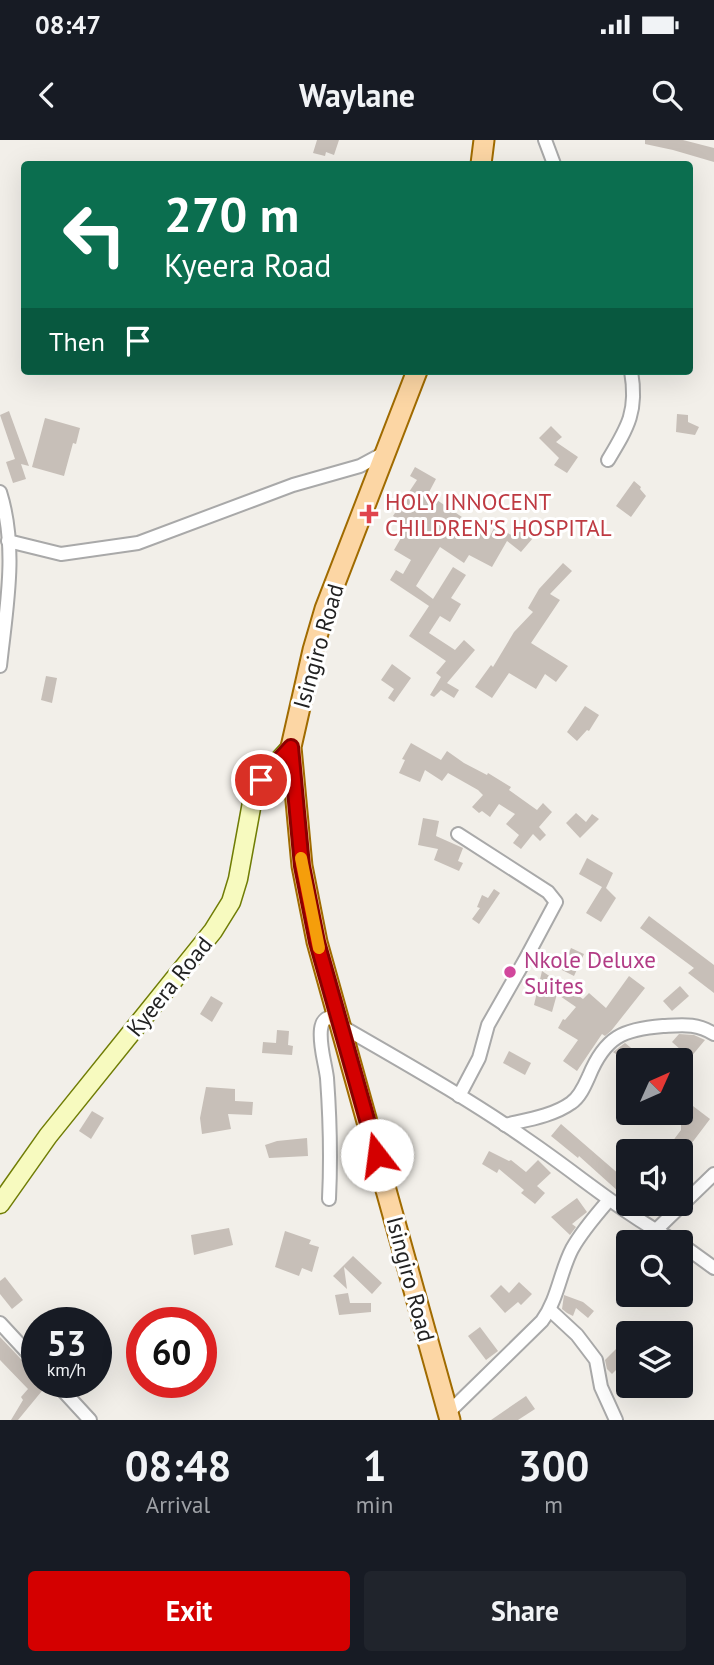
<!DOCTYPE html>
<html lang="en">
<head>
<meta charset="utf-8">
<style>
  body { margin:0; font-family:"PT Sans",sans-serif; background:#20242c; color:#f1f3f6; height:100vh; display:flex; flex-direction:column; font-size:26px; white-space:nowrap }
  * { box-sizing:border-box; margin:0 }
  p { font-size:23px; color:#9ea1a6 }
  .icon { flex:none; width:38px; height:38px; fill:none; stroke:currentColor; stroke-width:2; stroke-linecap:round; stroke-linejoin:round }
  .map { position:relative; height:1280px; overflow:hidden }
  .sheet { display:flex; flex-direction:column; background:#171b24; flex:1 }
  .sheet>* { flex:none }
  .top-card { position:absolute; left:21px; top:21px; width:672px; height:214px; border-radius:7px; box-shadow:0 7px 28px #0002; background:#0b6e4f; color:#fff; overflow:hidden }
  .needle { width:46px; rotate:45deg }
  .buttons { position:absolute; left:616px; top:908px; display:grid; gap:14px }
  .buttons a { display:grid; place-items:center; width:77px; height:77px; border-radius:7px; background:#171b24; box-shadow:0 7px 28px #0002; font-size:35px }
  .speed { position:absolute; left:21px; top:1167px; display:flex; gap:14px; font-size:35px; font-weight:700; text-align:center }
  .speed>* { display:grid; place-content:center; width:91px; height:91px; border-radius:50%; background:#171b24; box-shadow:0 7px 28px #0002; line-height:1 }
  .speed small { font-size:18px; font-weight:400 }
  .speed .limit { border:10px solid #d22; background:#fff; color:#111 }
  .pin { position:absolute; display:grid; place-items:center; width:60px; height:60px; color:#fff; margin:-30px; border:4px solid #fff; border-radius:50%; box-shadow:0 2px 7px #0007 }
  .me { position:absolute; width:77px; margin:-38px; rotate:345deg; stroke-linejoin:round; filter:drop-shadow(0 0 5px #0008) }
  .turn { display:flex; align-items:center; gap:24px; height:147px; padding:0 28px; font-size:32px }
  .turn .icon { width:91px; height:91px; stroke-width:2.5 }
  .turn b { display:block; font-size:49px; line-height:60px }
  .then { display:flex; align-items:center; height:66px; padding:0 28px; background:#0003; gap:14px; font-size:26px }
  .eta { display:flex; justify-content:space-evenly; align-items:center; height:119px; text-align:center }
  .eta b { font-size:42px; font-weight:800; line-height:49px }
  .action { display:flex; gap:14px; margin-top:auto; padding:14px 28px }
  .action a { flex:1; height:80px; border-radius:7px; background:#d40000; color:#fff; font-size:28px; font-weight:800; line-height:80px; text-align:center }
  .action a+a { background:#20242c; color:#f1f3f6 }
  .status { display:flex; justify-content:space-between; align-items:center; height:49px; padding:0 35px; background:#171b24; direction:ltr }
  .status svg { height:19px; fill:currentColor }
  header { display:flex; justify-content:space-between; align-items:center; height:91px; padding:0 28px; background:#171b24; font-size:32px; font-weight:800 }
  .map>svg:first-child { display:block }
</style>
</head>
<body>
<div class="status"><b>08:47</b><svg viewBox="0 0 49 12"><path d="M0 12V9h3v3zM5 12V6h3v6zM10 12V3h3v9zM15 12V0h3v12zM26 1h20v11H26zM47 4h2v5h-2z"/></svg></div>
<header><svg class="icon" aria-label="back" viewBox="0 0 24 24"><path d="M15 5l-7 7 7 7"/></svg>Waylane<svg class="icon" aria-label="search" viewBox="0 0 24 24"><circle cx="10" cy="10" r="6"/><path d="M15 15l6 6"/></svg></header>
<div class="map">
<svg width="714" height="1280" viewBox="0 0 714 1280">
  <rect width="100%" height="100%" fill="#f2efe9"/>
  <g fill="#c7bfb8">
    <path d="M317 0H339L334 15 326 12 325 16 313 13Z"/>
    <path d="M645 0H683L714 8V22L673 10 645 4Z"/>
    <path d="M9 271 29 326 21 324 26 339 13 343 6 322 15 319 0 275Z"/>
    <path d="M677 274 688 275V282L699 287 695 295 676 292Z"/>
    <path d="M45 278 80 288 76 304 73 303 64 336 32 327Z"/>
    <path d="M551 286 562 297 556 302 578 317 567 333 554 325 559 318 539 298Z"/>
    <path d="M415 327 436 339 428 354 490 396 495 386 515 397 522 389 533 398 521 412 507 401 492 427 469 415 464 423 440 407 416 446 433 459 453 427 466 435 451 458 461 464 450 482 440 476 429 493 455 510 464 500 475 510 447 543 459 550 454 558 441 550 434 557 430 555 441 537 436 533 446 521 409 496 429 466 390 440 396 430 403 434 411 420 394 410 408 386 393 376 417 340 410 336Z"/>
    <path d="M634 341 641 347 640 349 646 356 631 377 616 366Z"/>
    <path d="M563 423 572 431 550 454 560 460 531 503 568 526 556 542 545 534 536 549 509 533 492 558 475 547 491 525 493 527 514 492 533 472 528 468 539 449Z"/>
    <path d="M392 524 411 538 394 562 388 558 394 549 381 540Z"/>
    <path d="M46 536 57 538 52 563 41 560Z"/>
    <path d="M585 566 599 575 589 591 587 590 577 601 567 592Z"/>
    <path d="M411 603 441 620 447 611 464 623 487 635 488 633 511 647 509 650 537 670 543 663 552 672 539 687 546 695 540 701 533 694 521 709 513 703 519 695 506 684 515 674 499 664 490 677 482 671 479 673 472 667 483 655 478 650 448 633 442 641 425 630 420 642 399 633 405 620 402 619Z"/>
    <path d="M576 673 586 682 592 674 599 679 580 698 566 683Z"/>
    <path d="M423 678 439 681 436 696 463 708 458 721 463 723 459 731 434 720 438 709 418 705Z"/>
    <path d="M587 718 613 733 606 748 616 758 601 782 586 773 602 747 579 734Z"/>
    <path d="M494 749 500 753 479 784 472 779 480 768 477 767 482 755 488 758Z"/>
    <path d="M649 776 714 825V853L688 833 694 828 640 788Z"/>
    <path d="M571 808 584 814 574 836 562 830Z"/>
    <path d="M542 831 583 859 589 853 606 868 629 836 645 848 611 891 605 896 602 894 577 931 563 921 578 900 558 888 563 879 565 880 576 867 557 854 552 872 534 865Z"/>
    <path d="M680 846 689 856 672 871 663 861Z"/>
    <path d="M211 856 223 863 212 882 200 874Z"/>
    <path d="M277 890 289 891 288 905 293 906 292 915 262 913 263 902 276 903Z"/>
    <path d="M679 894 694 895 705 900 690 918 672 902Z"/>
    <path d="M625 903 646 920H624L613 912Z"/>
    <path d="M509 911 531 923 525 935 503 923Z"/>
    <path d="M206 947 235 949V961L253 962 252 975 228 974 231 989 202 994 200 978Z"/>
    <path d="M681 950 691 960 689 963 710 979 685 1012H667L674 1004 672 1002 681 990Z"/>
    <path d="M92 971 104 978 91 999 79 991Z"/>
    <path d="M561 984 628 1042 619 1052 579 1016 578 1018 551 996Z"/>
    <path d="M307 998 308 1016 269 1018 265 1005 277 1001Z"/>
    <path d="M489 1011 509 1021 511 1020 526 1032 538 1020 551 1033 537 1046 545 1053 535 1064 521 1053 524 1050 499 1029 497 1033 482 1024Z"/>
    <path d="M577 1058 587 1072 572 1084 576 1087 570 1095 551 1077Z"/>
    <path d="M229 1088 233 1105 194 1115 191 1095Z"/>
    <path d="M285 1091 311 1100 309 1104 319 1107 312 1132 302 1128 299 1136 275 1127Z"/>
    <path d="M353 1116 382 1143 372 1154 344 1127 347 1149 333 1136Z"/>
    <path d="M5 1137 23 1160 12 1169 0 1154V1141Z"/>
    <path d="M519 1142 532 1154 521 1165 518 1162 505 1173 490 1156 501 1145 509 1153Z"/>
    <path d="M348 1153 350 1163H371V1172L339 1175 335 1155Z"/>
    <path d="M564 1155 583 1162 594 1171 588 1178 576 1168 573 1176 567 1173 562 1169Z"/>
    <path d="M480 1187 498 1211 486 1220 468 1196Z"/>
    <path d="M0 1197 37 1236V1242H43L46 1246 18 1280H11L23 1260 21 1257 28 1249 0 1220Z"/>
    <path d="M622 1203 628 1209V1218L612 1234 607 1229 605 1220Z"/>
    <path d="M526 1256 535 1269 518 1280H491Z"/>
  </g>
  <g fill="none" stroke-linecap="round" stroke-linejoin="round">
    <defs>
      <g id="minor">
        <path d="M545 0 554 24"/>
        <path d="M608 320C628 287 638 271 631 231"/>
        <path d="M0 352C18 409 6 469 0 526"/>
        <path d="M8 401 61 414 138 403 293 345 360 326 386 312"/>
        <path d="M458 694 548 752 556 762 525 820 488 885 479 918 459 956"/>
        <path d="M505 985C526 980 553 976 571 963 580 957 585 945 589 936 605 897 623 889 663 886 683 885 697 883 714 894"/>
        <path d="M329 1059C331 1018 330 979 327 938 325 922 319 905 321 889 322 882 324 879 330 877L341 886C405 923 471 960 532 1003 580 1036 625 1075 677 1102"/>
        <path d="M655 1091 714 1034"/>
        <path d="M681 1104 714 1128"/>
        <path d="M550 1170 577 1195 596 1220 601 1247 616 1280"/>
        <path d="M0 1183 37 1223"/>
        <path d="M55 1242 90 1280"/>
        <path d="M448 1273 542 1181C558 1159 560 1132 572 1109 582 1091 596 1075 609 1060"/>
      </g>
      <path id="secondary" d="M0 1064 48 996 213 791 231 762 238 739 253 657 261 640 291 607"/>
      <g id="primary">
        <path d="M481 24 484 0"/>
        <path d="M417 231 325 469 313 510 291 607 302 726 317 802 450 1280"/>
      </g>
    </defs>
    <use href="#minor" stroke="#a9a9a9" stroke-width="16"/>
    <use href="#secondary" stroke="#707d05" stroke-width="21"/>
    <use href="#primary" stroke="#a06b00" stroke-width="23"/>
    <use href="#minor" stroke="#fff" stroke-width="12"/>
    <use href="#secondary" stroke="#f7fabf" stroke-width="18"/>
    <use href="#primary" stroke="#fcd6a4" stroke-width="19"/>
  </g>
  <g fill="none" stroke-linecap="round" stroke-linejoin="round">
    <defs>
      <path id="route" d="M261 640 291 607 302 726 317 802 377 1015"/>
    </defs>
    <use href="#route" stroke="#8a0000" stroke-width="18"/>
    <use href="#route" stroke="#d40000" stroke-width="12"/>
    <path stroke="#f59e0b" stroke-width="12" d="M301 718 319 808"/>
  </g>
  <path fill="#e0444e" stroke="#fff" stroke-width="2.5" d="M365.5 363.5h7v7h7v7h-7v7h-7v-7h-7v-7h7z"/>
  <circle fill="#d1479c" stroke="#fff" stroke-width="2.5" cx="510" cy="832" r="7"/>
  <g text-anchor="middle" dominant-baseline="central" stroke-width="6" stroke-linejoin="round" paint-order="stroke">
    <g font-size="23" fill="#be3a42" stroke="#fff" text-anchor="start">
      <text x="385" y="361">HOLY INNOCENT<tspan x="385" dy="26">CHILDREN'S HOSPITAL</tspan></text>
    </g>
    <g font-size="23" fill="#222" stroke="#fff">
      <text transform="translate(318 506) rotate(-74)">Isingiro Road</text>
      <text transform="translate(169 846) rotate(-51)">Kyeera Road</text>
      <text transform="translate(411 1139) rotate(75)">Isingiro Road</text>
    </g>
    <g font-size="23" fill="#b23c85" stroke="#fff" text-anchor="start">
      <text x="524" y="819">Nkole Deluxe<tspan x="524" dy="26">Suites</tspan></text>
    </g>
  </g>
</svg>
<div class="buttons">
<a><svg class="needle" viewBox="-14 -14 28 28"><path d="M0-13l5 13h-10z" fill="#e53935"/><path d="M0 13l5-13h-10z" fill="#9ea1a6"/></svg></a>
<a><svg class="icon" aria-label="sound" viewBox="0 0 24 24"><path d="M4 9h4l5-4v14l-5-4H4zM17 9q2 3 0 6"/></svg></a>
<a><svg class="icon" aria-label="search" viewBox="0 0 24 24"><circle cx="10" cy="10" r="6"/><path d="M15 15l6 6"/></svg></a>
<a><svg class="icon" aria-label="layers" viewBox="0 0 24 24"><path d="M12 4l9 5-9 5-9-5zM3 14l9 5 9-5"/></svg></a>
</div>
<div class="speed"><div>53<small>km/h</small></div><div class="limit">60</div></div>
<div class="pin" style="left:261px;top:640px;background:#d93025"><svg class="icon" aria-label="arrive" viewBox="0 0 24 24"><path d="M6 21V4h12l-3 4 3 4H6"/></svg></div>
<svg class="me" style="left:377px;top:1015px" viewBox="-20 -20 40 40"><circle r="19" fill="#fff"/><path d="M0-13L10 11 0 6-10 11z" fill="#d40000"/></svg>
<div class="top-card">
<div class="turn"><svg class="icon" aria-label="left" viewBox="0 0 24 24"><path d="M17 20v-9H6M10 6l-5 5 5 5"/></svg><div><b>270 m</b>Kyeera Road</div></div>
<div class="then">Then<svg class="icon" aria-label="arrive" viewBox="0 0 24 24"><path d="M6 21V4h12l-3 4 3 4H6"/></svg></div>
</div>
</div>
<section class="sheet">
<div class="eta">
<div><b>08:48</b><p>Arrival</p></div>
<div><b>1</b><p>min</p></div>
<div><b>300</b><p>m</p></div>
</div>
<div class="action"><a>Exit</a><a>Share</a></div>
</section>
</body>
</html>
